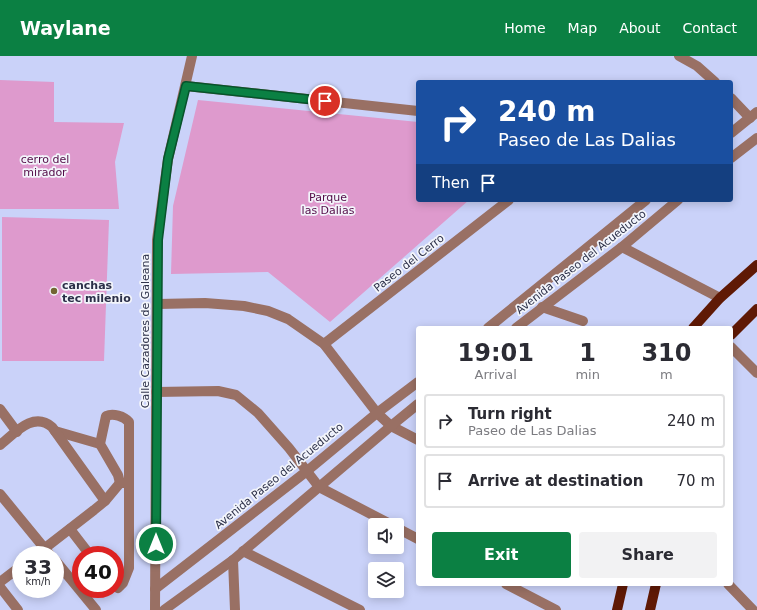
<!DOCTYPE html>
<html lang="en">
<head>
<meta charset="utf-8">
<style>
  body { margin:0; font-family:"DejaVu Sans",sans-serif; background:#f2f2f3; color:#2b2b33; height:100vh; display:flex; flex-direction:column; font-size:15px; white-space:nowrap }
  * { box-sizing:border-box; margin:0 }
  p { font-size:13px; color:#7c7c81 }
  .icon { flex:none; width:22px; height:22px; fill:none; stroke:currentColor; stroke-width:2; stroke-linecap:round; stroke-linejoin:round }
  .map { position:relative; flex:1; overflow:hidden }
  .details { position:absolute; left:416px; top:270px; width:317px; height:260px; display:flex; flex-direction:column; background:#fff; border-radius:4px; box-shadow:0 2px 10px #0003 }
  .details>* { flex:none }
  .top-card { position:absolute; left:416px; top:24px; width:317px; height:122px; border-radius:4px; box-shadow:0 2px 10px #0003; background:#1a4fa0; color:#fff; overflow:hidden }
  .controls { position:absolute; left:368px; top:462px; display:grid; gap:8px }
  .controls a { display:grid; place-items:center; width:36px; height:36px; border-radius:4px; background:#fff; box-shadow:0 2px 10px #0003; font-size:20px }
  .speed { position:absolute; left:12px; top:490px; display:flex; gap:8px; font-size:20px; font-weight:700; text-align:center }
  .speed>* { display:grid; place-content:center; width:52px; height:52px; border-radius:50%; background:#fff; box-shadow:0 2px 10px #0003; line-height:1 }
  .speed small { font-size:10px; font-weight:400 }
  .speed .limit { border:6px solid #d22; background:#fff; color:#111 }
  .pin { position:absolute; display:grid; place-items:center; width:34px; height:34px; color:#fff; margin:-17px; border:2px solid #fff; border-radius:50%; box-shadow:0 1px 4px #0007 }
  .me { position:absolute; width:44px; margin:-22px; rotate:0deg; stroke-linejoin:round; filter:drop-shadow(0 0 3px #0008) }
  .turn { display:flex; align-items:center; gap:14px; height:84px; padding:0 16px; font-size:18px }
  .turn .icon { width:52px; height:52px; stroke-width:2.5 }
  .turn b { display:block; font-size:28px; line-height:34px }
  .then { display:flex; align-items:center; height:38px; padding:0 16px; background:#0003; gap:8px; font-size:15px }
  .eta { display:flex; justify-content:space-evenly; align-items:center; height:68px; text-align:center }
  .eta b { font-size:24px; font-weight:700; line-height:28px }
  .primary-button { display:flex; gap:8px; margin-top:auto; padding:8px 16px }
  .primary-button a { flex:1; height:46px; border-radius:4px; background:#0b8043; color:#fff; font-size:16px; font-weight:700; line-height:46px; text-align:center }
  .primary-button a+a { background:#f2f2f3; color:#2b2b33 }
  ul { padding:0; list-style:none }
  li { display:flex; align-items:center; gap:12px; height:54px; margin:0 8px 6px; padding:0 8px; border:2px solid #e1e1e2; border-radius:4px }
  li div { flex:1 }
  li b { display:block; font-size:15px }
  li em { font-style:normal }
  header { display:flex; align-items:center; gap:24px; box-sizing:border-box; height:56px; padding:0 20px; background:#0b8043; color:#fff }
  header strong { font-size:19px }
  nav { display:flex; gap:22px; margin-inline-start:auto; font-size:14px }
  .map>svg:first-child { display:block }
</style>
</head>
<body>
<header>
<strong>Waylane</strong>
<nav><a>Home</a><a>Map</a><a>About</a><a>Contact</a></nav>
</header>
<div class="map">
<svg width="757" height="554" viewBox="0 0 757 554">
  <rect width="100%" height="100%" fill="#cad2f9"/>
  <g fill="#de9acd">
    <path d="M0 24 54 26V66L124 67 115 106 119 153H0Z"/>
    <path d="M198 44 418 66V144H469L330 266 268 216 171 218 173 150Z"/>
    <path d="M2 161 109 164 104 305H2Z"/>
  </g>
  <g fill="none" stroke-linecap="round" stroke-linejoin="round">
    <g stroke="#997064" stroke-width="10">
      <path d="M679 0 697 10 715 26"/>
      <path d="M186 30 418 55"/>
      <path d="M731 42 750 62"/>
      <path d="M731 77 757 56"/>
      <path d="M731 102 757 82"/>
      <path d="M622 191 720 242"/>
      <path d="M158 248 205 247 244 250 268 255 288 263 324 288 377 357 391 370 418 384"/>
      <path d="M542 251 583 265"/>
      <path d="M488 272 646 144"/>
      <path d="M516 272 622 191 678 144"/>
      <path d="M324 288 509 144"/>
      <path d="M731 291 757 317"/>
      <path d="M156 336 218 335 236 339 258 357 289 392 319 431 392 469"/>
      <path d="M0 353 17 376"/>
      <path d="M55 375 100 388"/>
      <path d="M0 389C15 377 33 355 52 371L105 445"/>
      <path d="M0 438 50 499"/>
      <path d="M397 472 418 483"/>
      <path d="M70 473 90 499"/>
      <path d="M243 495 360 554"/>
      <path d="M36 499 94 454 105 445 120 427H127"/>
      <path d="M55 504 96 554"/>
      <path d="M233 504 235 554"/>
      <path d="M0 526 21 510"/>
      <path d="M506 528 556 554"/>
      <path d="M728 528 753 554"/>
      <path d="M115 530 118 532 123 527 129 512V366C124 360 113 357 106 360L100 388 118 419 120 427"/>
      <path d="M0 531 18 554"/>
      <path d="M155 533 307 415 377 357 418 326"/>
      <path d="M155 554 157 184 168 103 192 0"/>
      <path d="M164 554 233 504 391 370 418 348"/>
    </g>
    <g stroke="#5f1905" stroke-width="10">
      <path d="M693 272 720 242 757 209"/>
      <path d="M731 279 757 253"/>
      <path d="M617 554 623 528"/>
      <path d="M650 554 656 528"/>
    </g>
  </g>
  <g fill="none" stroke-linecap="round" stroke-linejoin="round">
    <defs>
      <path id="route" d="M156 488 158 184 168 103 186 30 325 45"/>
    </defs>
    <use href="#route" stroke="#07532c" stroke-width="10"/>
    <use href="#route" stroke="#0b8043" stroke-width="7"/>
  </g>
  <circle fill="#726532" stroke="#f3f5fb" stroke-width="1.5" cx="54" cy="235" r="4"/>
  <g text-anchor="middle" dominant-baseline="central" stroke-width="3.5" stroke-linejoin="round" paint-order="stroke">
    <g font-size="11" fill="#540c48" stroke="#f3f5fb">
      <text x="45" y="103">cerro del<tspan x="45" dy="13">mirador</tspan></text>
      <text x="328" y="141">Parque<tspan x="328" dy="13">las Dalias</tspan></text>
    </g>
    <g font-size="11" fill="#2b2f48" stroke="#f3f5fb">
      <text transform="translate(581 206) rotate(-38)">Avenida Paseo del Acueducto</text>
      <text transform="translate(409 207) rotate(-38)">Paseo del Cerro</text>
      <text transform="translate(145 275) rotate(-90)">Calle Cazadores de Galeana</text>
      <text transform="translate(279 420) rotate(-39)">Avenida Paseo del Acueducto</text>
    </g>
    <g font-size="11" font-weight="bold" fill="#2b2f48" stroke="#f3f5fb" text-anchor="start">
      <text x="62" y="229">canchas<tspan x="62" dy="13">tec milenio</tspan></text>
    </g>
  </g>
</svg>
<div class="controls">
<a><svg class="icon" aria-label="sound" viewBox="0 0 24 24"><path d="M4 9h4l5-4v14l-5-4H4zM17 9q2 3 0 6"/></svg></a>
<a><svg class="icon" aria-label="layers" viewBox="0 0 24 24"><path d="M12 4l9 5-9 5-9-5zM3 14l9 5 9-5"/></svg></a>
</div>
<div class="speed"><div>33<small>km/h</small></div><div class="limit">40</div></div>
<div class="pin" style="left:325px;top:45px;background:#d93025"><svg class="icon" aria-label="arrive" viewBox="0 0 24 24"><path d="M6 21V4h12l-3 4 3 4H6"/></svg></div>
<svg class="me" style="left:156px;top:488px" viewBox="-20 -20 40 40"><circle r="17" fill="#0b8043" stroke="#fff" stroke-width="3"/><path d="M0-11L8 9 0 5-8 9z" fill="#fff"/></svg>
<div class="top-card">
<div class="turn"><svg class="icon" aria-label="right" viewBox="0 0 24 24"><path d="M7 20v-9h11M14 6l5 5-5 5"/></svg><div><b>240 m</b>Paseo de Las Dalias</div></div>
<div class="then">Then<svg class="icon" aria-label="arrive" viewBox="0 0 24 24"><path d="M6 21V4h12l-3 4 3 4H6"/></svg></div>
</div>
<section class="details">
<div class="eta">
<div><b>19:01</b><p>Arrival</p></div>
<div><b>1</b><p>min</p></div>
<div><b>310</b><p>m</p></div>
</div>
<ul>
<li><svg class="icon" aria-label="right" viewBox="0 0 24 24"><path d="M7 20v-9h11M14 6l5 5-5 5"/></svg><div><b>Turn right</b><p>Paseo de Las Dalias</p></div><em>240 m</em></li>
<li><svg class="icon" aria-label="arrive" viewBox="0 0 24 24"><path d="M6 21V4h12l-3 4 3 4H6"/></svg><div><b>Arrive at destination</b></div><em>70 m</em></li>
</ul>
<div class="primary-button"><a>Exit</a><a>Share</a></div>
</section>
</div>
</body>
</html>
